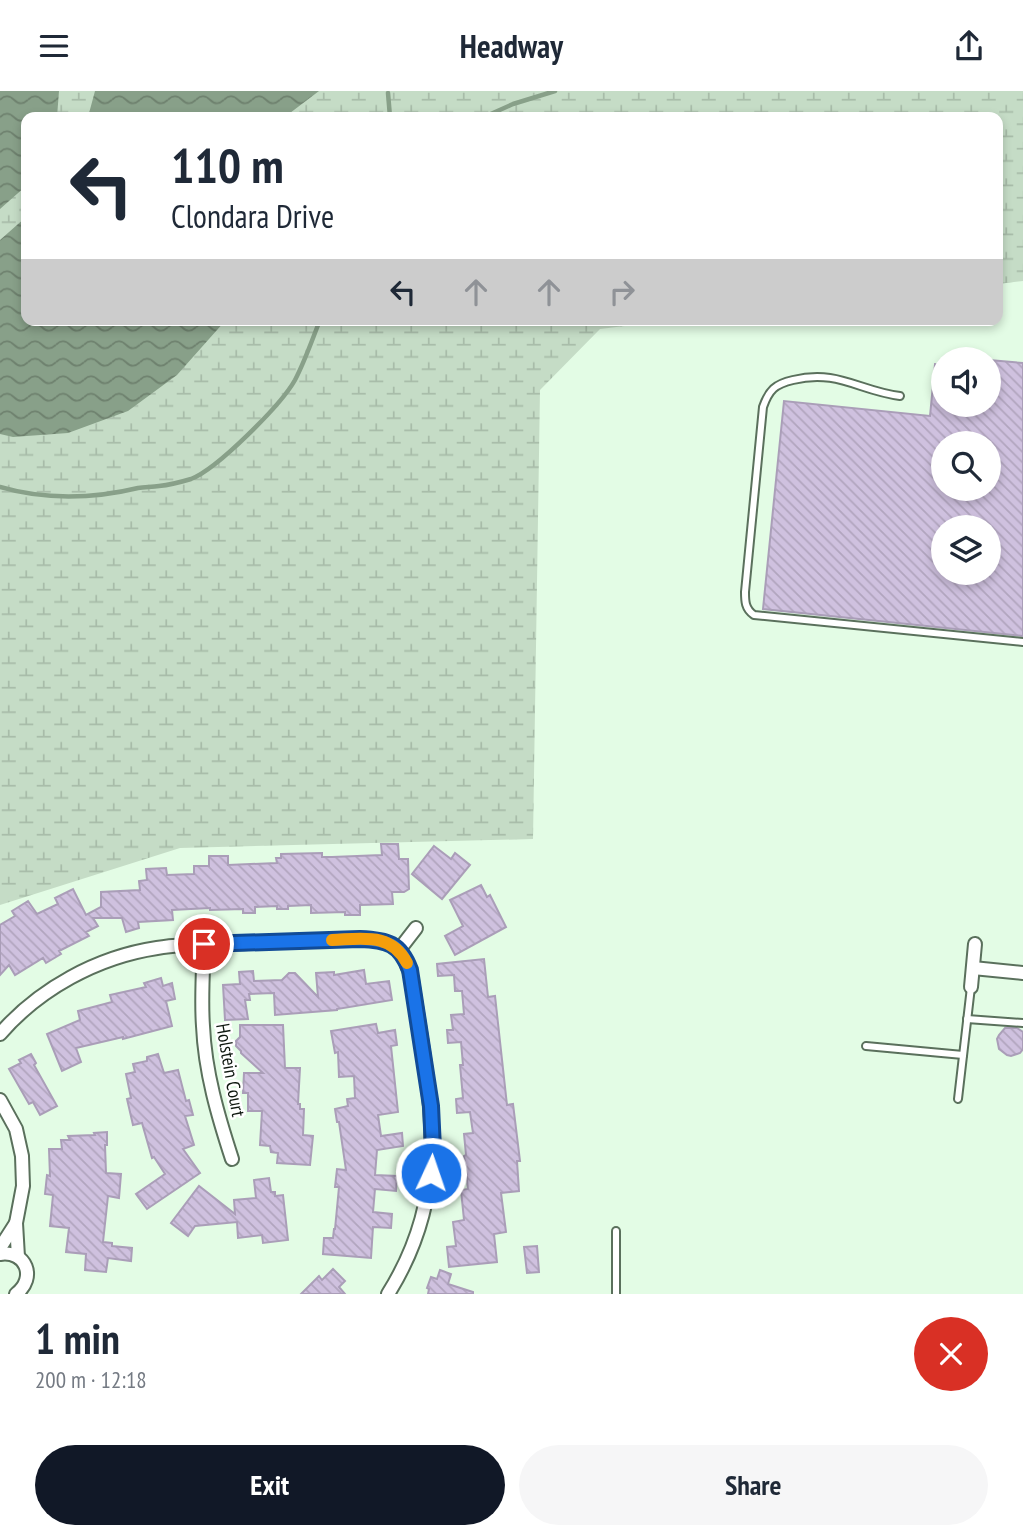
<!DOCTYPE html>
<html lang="en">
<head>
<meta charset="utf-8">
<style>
  body { margin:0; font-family:"PT Sans Narrow",sans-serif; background:#f6f6f7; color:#1f2937; height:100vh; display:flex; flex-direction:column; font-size:26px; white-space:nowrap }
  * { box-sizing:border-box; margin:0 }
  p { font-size:23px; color:#747a83 }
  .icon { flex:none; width:38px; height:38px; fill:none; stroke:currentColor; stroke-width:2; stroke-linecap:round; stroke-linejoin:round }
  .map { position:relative; height:1203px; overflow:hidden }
  .details { display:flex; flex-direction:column; background:#fff; flex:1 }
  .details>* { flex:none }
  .guide { position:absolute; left:21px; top:21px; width:982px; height:214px; border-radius:14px; box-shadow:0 4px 10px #0003; background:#fff; color:#1f2937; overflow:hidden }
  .buttons { position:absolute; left:931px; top:256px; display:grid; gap:14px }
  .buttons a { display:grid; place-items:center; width:70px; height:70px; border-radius:50%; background:#fff; box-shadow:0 4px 10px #0003; font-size:35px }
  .pin { position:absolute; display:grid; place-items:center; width:60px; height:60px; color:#fff; margin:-30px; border:4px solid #fff; border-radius:50%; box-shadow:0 2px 7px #0007 }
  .me { position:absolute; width:77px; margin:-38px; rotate:3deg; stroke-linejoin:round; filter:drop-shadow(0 0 5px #0008) }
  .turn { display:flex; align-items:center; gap:24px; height:147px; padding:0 35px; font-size:32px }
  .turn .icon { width:91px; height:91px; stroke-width:2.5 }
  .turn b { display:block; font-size:49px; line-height:60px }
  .lanes { display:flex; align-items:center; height:66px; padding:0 35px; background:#0003; justify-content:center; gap:35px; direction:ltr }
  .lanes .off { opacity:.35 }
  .round { display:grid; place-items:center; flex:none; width:74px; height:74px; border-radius:37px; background:#f6f6f7 }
  .head { display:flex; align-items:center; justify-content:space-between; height:119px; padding:0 35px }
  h1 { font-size:42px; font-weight:800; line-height:52px }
  .action { display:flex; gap:14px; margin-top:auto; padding:14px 35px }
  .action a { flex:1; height:80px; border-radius:42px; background:#111827; color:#fff; font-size:28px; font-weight:800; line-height:80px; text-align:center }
  .action a+a { background:#f6f6f7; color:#1f2937 }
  header { display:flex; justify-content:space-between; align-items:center; height:91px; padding:0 35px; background:#fff; font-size:32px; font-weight:800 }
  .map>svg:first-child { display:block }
</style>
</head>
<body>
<header><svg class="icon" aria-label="menu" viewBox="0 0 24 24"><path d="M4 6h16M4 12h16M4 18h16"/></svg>Headway<svg class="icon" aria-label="share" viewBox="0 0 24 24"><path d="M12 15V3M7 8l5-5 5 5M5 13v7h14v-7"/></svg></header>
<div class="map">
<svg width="1023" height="1203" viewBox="0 0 1023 1203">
  <defs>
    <pattern id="wetland-marsh" width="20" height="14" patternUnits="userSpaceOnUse" patternTransform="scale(1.75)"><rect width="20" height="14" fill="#c5dcc6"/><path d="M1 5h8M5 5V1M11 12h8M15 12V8" fill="none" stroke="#a8bca9"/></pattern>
    <pattern id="water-waves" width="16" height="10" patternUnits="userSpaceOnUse" patternTransform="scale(1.75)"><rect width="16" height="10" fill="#88a089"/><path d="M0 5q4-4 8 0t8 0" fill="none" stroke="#6e816e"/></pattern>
    <pattern id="building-back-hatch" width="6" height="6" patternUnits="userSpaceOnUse" patternTransform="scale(1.75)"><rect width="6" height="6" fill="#cfc1df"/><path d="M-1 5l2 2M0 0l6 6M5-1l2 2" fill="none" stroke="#b1a5be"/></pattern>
  </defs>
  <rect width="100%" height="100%" fill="#e3fce5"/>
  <path fill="url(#wetland-marsh)" d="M0 0H1023V190L998 193V26H26V229H674L600 238 540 299 533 748 180 757 0 814Z"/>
  <g fill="url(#water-waves)">
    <path d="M0 0H59L57 26H26V95L0 118Z"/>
    <path d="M95 0H319L290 22 286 26H88Z"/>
    <path d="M26 126V229L225 230 177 284 128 320 68 342 13 346 0 343V149Z"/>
  </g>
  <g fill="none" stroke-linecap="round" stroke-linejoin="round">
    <g stroke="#88a089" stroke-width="4.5">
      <path d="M388 2 390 26"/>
      <path d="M484 26 513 13 555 0"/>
      <path d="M0 396C44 409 93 408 138 397 145 396 152 396 159 395 169 394 181 391 191 388 217 378 281 314 295 289 305 270 312 249 320 229"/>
    </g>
  </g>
  <g fill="url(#building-back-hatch)" stroke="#aa9eb8" stroke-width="2" fill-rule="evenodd">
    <path d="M989 269 1023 272V545L763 518 784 310 930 325 935 273 943 274V313H989ZM943 352H989V397H943ZM943 436H989V481H943Z"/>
    <path d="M381 753H398L399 768H408L409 798 404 801H392L393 813 360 814V824H345V821L311 822V814L288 815V818H277V815L255 816V822H243V818L210 819V817L172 819 173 829 138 831 139 837 126 841 122 827H93L98 835 86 841 89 845 59 860 61 863 46 872 43 867 15 884 9 874 0 884V834L15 825 12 820 28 810 37 823 58 813 55 807 73 798 86 824 101 816V801L140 799 139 790 147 789 146 778 166 777 167 784 194 783V775H209V765H228V774L277 772 276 767H281V763L322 762V766H332L382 764Z"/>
    <path d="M434 755 451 768 455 762 470 774 442 808 412 783Z"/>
    <path d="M481 794 487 806 490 804 506 836 455 864 445 845 463 835 450 809Z"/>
    <path d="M484 868 488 906 495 905 507 1014 513 1013 520 1070H517L519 1100 501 1102 506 1141 494 1143 497 1171 449 1176 447 1156 456 1155 453 1131 464 1129 461 1099 468 1098 464 1065 466 1064 464 1043 473 1042 470 1021 457 1022 456 1008 463 1007 460 974H463L461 951 448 952 447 939H453L451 924 464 923 462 900H455L454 884 438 885 437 873Z"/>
    <path d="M364 879 366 893 389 890 392 909 337 918V919L275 924 274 902 249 903 250 909H245L248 928 225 929 223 894 240 893 239 881 253 880 254 890 282 889 289 882H295L318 906 316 882 334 881V884Z"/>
    <path d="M161 887 163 895 172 892 175 908 166 910 172 935 123 948V946L76 957 81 971 62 980 47 943 80 929 78 920 112 911 110 904 146 896 144 892Z"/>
    <path d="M376 933 378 942 395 939 397 954 391 955 398 1021 378 1024 381 1045 402 1042 403 1055 377 1059 375 1084 397 1085 396 1100 375 1098 373 1121 392 1123 391 1137 373 1136 371 1167 323 1163 324 1147H333L334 1138H335L339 1096H335L337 1078 346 1079 339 1031H337L335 1018 348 1015 347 1008 355 1007 354 985 339 986 338 961 335 962 331 940Z"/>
    <path d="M240 934H283L285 977H300L298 1013H300V1018H304L303 1044 313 1045 310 1074 277 1072 278 1062 271 1061 270 1055 260 1054 262 1020H248V1002H243L244 982H263L241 962V960L236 955V950L240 946Z"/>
    <path d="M1005 937H1017L1023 941V958L1020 962 1011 965 1007 964 999 958 997 948 999 944Z"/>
    <path d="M31 963 36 972 34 974 57 1015 40 1024 33 1011 29 1013 9 978 21 972 19 969Z"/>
    <path d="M158 963 164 982 178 979 186 1010 189 1009 193 1024 185 1025 194 1054 183 1058 200 1082 147 1118 136 1103 165 1083 154 1066 152 1067 142 1032 133 1034 127 1008 131 1007 126 983 135 981 133 973 147 970V966Z"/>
    <path d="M107 1041V1054H105L106 1082 121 1083 119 1107 108 1105 103 1151 112 1152V1155L132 1157 131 1170 108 1167 106 1181 85 1179 86 1163 66 1161 69 1137 50 1135 53 1104 45 1103 47 1084 50 1085 49 1058H62L61 1049H70L68 1045 95 1044 94 1042Z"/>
    <path d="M269 1087 271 1101H275V1105L283 1104 288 1149 263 1152 262 1144 238 1147 237 1131 195 1135 188 1145 171 1132 199 1095 235 1123 234 1109 256 1107 254 1089Z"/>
    <path d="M537 1155 539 1181 527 1182 524 1156Z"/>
    <path d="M333 1178 345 1190 339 1196 345 1203H301L319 1185 322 1189Z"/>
    <path d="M440 1179 451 1183 448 1193 473 1201V1203H428L429 1198 427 1197 431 1186 437 1188Z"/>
  </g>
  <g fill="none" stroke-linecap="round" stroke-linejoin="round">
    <defs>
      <g id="service">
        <path d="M900 305C859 300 838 278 793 289 775 293 769 299 763 316L745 501C745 510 745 518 754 524L1023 551"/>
        <path d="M967 928 1023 932"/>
        <path d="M866 955 963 964"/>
        <path d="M958 1008 971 896"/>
        <path d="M616 1203V1140"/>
      </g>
      <g id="minor">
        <path d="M204 853C203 880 201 908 203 935 205 981 218 1025 232 1068"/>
        <path d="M399 859 416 837"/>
        <path d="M973 877 1023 882"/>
        <path d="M971 896 975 853"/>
        <path d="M0 943C39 898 97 866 157 857 186 852 217 853 248 852 285 850 323 849 360 848 393 849 404 857 412 889 429 1005 455 1096 388 1203"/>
        <path d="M0 1009 16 1038 22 1065 23 1095 16 1132 18 1166"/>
        <path d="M0 1157 16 1132"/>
        <path d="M0 1163C26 1159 37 1187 16 1203"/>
      </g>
    </defs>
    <use href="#service" stroke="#5a705c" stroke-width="10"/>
    <use href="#minor" stroke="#5a705c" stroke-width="16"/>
    <use href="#service" stroke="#fff" stroke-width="6"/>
    <use href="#minor" stroke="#fff" stroke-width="12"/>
  </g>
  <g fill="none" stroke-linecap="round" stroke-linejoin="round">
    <defs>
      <path id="route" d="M204 853 360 848C387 849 400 852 410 879L431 1015 433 1058 431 1082"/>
    </defs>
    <use href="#route" stroke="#114b97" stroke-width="18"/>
    <use href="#route" stroke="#1a73e8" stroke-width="12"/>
    <path stroke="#f59e0b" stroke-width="12" d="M332 849C362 848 391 841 407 872"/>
  </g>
  <g text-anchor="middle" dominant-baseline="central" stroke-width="5" stroke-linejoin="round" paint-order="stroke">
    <g font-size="19" fill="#0e170f" stroke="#fff">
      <text transform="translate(231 979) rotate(80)">Holstein Court</text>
    </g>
  </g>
</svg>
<div class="buttons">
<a><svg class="icon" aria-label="sound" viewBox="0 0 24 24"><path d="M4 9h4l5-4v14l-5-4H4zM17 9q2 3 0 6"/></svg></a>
<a><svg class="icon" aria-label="search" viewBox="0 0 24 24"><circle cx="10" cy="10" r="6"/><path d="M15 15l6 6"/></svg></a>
<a><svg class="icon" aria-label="layers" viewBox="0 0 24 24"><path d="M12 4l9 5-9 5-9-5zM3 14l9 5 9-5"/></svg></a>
</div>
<div class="pin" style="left:204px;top:853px;background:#d93025"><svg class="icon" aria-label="arrive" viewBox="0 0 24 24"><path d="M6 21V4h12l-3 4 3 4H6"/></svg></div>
<svg class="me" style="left:431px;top:1082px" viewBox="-20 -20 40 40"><circle r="17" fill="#1a73e8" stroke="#fff" stroke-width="3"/><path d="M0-11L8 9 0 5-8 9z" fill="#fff"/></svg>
<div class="guide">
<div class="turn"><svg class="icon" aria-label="left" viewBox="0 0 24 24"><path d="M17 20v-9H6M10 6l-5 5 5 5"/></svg><div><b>110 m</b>Clondara Drive</div></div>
<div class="lanes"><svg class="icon" aria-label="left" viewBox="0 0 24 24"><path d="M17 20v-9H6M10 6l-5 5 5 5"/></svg><svg class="icon off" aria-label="ahead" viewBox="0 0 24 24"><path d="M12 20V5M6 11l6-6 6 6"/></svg><svg class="icon off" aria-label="ahead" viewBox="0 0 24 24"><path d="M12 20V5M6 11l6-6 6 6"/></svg><svg class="icon off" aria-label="right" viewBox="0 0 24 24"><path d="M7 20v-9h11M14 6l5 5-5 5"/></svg></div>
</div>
</div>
<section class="details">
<div class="head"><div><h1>1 min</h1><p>200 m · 12:18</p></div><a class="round" style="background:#d93025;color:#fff"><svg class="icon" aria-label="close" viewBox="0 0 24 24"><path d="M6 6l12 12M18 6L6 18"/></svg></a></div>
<div class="action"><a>Exit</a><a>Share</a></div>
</section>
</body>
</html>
